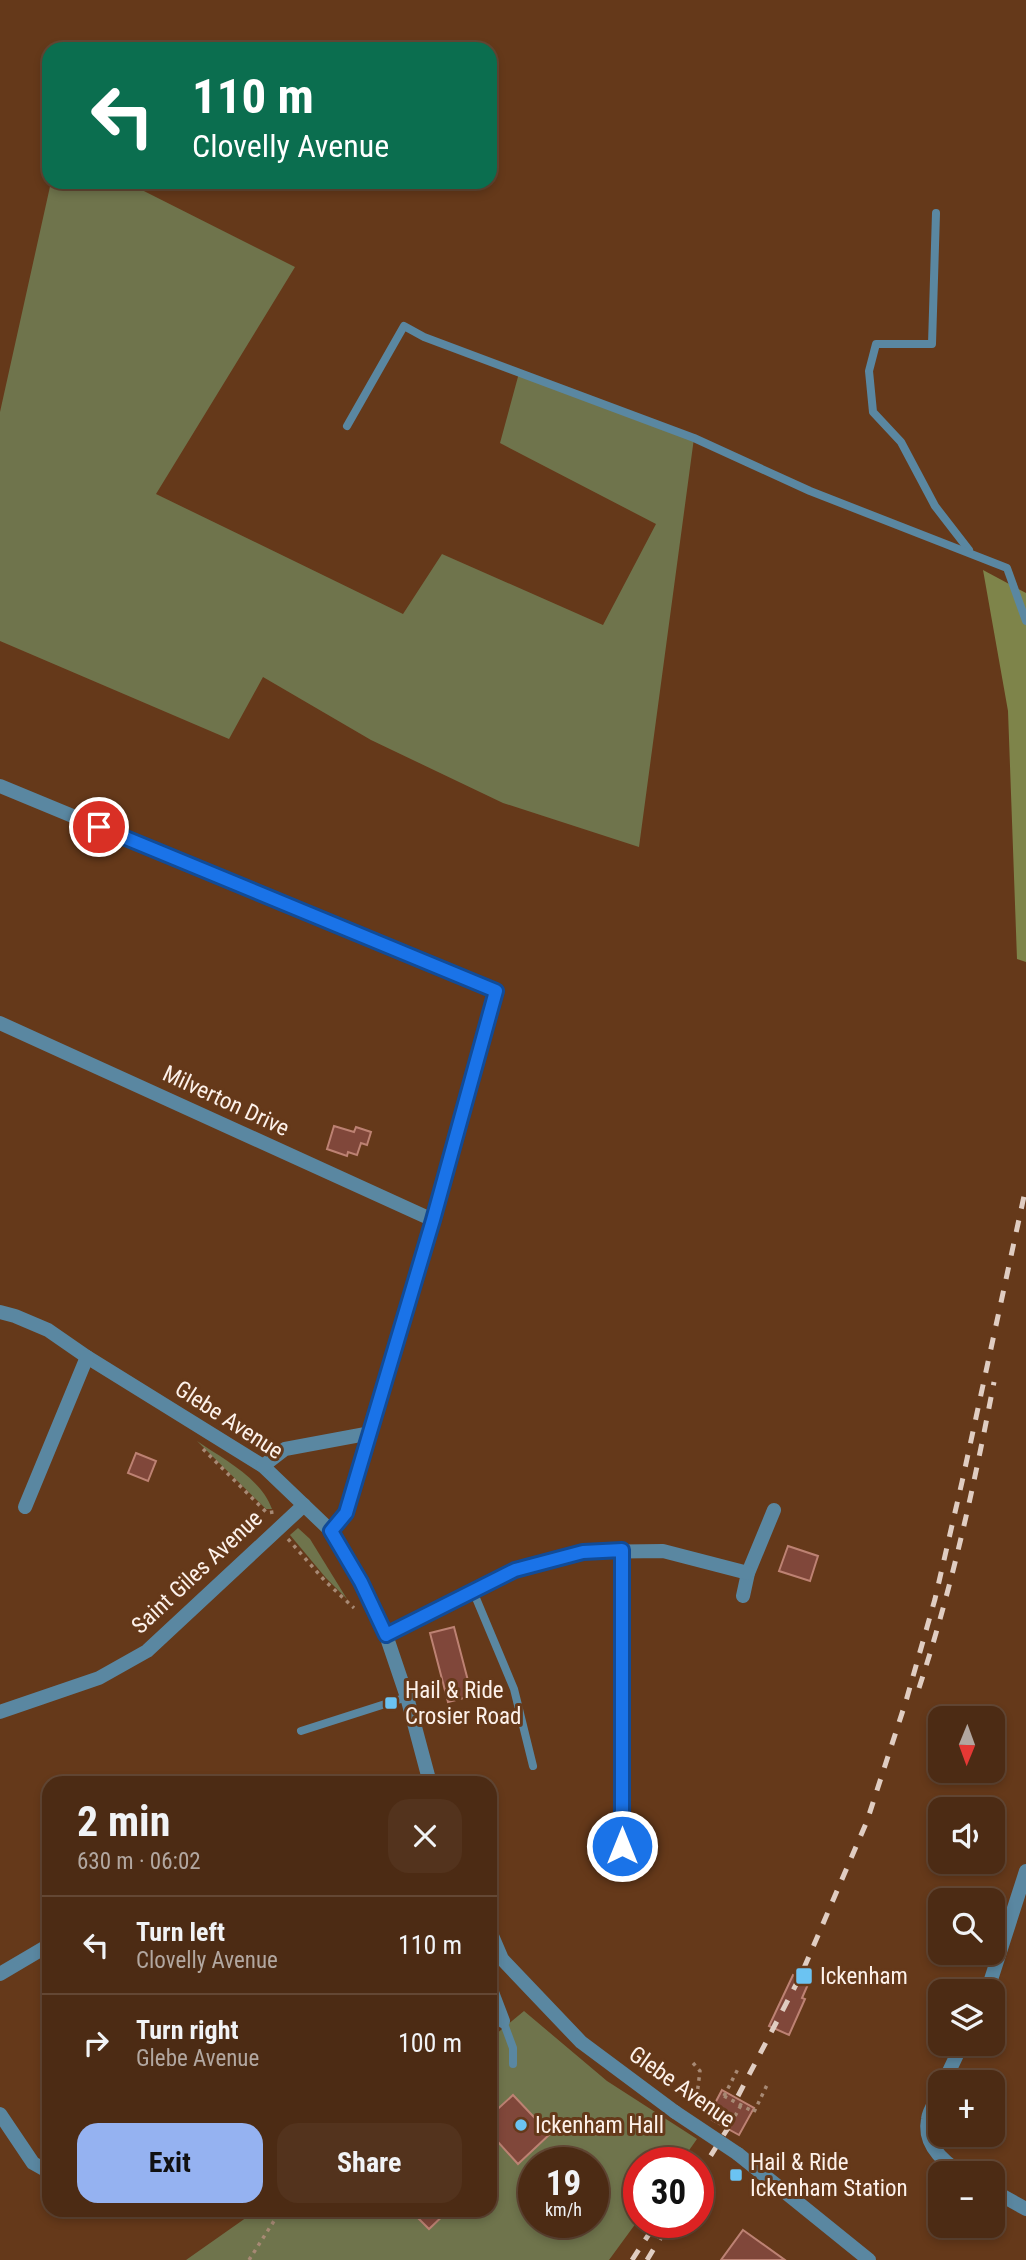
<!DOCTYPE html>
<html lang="en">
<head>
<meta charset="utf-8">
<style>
  body { margin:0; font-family:"Roboto Condensed",sans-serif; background:#53331d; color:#f1f3f6; height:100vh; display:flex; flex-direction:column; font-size:26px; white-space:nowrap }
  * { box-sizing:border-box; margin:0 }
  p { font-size:23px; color:#b2a7a0 }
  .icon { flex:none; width:38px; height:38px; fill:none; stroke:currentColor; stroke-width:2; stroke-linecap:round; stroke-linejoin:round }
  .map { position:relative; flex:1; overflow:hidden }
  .panel { position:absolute; left:42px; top:1776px; width:455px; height:441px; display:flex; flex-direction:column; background:#4c2b14; border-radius:21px; box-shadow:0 4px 10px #0003,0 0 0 2px #634734 }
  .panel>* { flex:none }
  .top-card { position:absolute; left:42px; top:42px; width:455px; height:147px; border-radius:21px; box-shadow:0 4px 10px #0003,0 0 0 2px #634734; background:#0b6e4f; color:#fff; overflow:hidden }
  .needle { width:46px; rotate:181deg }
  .fabs { position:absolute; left:928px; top:1706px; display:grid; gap:14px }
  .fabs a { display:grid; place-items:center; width:77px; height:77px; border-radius:14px; background:#4c2b14; box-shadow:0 4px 10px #0003,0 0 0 2px #634734; font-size:35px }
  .speed { position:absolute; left:518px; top:2147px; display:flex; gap:14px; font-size:35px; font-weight:700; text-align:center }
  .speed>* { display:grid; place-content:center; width:91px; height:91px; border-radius:50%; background:#4c2b14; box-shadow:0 4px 10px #0003,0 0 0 2px #634734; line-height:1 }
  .speed small { font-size:18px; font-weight:400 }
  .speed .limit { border:10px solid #d22; background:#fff; color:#111 }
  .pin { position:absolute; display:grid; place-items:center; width:60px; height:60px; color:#fff; margin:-30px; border:4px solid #fff; border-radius:50%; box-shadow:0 2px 7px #0007 }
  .me { position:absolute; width:77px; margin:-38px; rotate:0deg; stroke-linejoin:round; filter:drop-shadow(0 0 5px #0008) }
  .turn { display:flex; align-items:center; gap:24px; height:147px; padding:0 35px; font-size:32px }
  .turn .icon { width:91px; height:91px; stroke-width:2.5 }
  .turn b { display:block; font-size:49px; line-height:60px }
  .round { display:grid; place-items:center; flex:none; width:74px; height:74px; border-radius:21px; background:#53331d }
  .headline { display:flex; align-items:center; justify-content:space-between; height:119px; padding:0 35px }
  h1 { font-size:42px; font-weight:700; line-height:52px }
  .primary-button { display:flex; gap:14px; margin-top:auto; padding:14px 35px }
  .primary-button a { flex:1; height:80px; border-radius:21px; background:#95b2f1; color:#111; font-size:28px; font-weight:700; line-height:80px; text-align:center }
  .primary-button a+a { background:#53331d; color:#f1f3f6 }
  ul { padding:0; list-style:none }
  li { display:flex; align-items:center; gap:21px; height:98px; padding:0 35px; border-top:2px solid #634734 }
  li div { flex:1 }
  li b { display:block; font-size:26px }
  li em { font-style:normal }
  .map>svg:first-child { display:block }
</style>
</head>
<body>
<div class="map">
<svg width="1026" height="2260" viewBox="0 0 1026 2260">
  <rect width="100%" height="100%" fill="#65391a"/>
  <g fill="#6f744c" fill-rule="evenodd">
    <path d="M51 182H126L295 267 156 494 403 614 442 554 603 625 656 524 500 443 519 373 694 438 639 847 503 803 371 740 263 677 229 739 0 641V412Z"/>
    <path d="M197 1441C223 1459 261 1478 272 1509H266Z"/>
    <path d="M298 1528 310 1539 347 1599 326 1578 290 1535Z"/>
    <path d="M524 2011 607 2081 697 2139 680 2163H639V2219L609 2260H186L257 2210H490V2039ZM534 2163H593V2222H534Z"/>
  </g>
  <path fill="#7e844a" d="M983 570 1026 593V962L1017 959 1008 711Z"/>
  <g fill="#80473a" stroke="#bd8273" stroke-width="2">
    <path d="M334 1126 354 1132 356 1127 371 1132 367 1145 361 1143 357 1155 348 1152 347 1156 327 1149Z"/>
    <path d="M136 1453 156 1461 148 1481 128 1473Z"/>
    <path d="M788 1546 818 1556 810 1581 779 1571Z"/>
    <path d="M454 1627 472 1696 448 1702 430 1633Z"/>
    <path d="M793 1975 809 1982 802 1998 805 1999 789 2035 769 2026Z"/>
    <path d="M722 2090 754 2108 739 2135 712 2120 716 2112 712 2109Z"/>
    <path d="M513 2095 550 2134 518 2164 499 2143 490 2150V2116Z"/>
    <path d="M410 2210H449L429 2229Z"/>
    <path d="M743 2230 785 2260H721Z"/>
  </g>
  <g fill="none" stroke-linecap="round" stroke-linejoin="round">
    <g stroke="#a78974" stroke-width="3.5" stroke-dasharray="3.5 5" stroke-linecap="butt">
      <path d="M203 1449 267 1513 274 1512"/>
      <path d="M288 1539 325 1581 354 1608"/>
      <path d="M693 2063 700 2071 697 2095 707 2104 734 2118"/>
      <path d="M724 2096 739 2067"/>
      <path d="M754 2112 767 2085"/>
      <path d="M727 2131 741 2105"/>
      <path d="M249 2260 281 2210"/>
    </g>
    <g stroke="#5a87a1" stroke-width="8">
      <path d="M936 213 932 344H876L869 371 873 412 901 442 935 506 969 550"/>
      <path d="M347 426 404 326 424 337 694 438 810 491 1007 568 1026 621"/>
      <path d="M473 1591 514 1689 533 1766"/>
      <path d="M301 1731 407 1697"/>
      <path d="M503 2021 513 2048V2064"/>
    </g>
    <g stroke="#5a87a1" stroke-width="14">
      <path d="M0 786 496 991 433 1220 347 1513 331 1531"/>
      <path d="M0 1023 433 1220"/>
      <path d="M0 1312 15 1316 48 1330 87 1357 263 1466 331 1531 361 1582 386 1635 407 1697 430 1783"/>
      <path d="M263 1466 285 1449 371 1433"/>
      <path d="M25 1507 87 1357"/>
      <path d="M622 1550V1846"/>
      <path d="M743 1596 748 1573 774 1510"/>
      <path d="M386 1635 515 1570 583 1552 663 1551 748 1573"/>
      <path d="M0 1712 99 1678 147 1651 304 1505"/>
      <path d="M490 1931 502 1959 581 2042 675 2112"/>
      <path d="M0 1974 49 1945"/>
      <path d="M490 1987 503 2021"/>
      <path d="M987 1992 1026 1871"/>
      <path d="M944 2082 962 2044"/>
      <path d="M940 2093C936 2101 929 2110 928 2119 923 2144 943 2162 963 2174"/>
      <path d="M0 2114 33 2163 49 2172"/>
      <path d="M738 2154 869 2260"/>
      <path d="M992 2190 1026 2209"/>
    </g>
    <g stroke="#e0cdc2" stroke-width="5" stroke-dasharray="12 12" stroke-linecap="butt">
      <path d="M919 1688C952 1588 974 1486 994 1382"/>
      <path d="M738 2096 801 1975 867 1821 906 1701 935 1599 962 1482 1026 1187"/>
      <path d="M698 2176 728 2128"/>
      <path d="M632 2260 657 2222"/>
      <path d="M647 2260 670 2222"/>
    </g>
    <path stroke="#a78974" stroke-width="3.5" stroke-dasharray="3.5 5" stroke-linecap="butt" d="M724 2096 754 2112"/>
    <path stroke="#5a87a1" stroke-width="14" d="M675 2112 738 2154"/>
  </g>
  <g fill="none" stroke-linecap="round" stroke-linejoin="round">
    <defs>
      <path id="route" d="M99 827 496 991 433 1220 346 1513 331 1531 361 1582 386 1635 515 1570 583 1552 622 1550V1846"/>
    </defs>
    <use href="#route" stroke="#114b97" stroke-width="18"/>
    <use href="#route" stroke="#1a73e8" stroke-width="12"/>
  </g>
  <g fill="#6bc3f2" stroke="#65391a" stroke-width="2.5">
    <rect x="384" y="1696" width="14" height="14" rx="3.5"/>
    <rect x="795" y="1967" width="18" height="18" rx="3.5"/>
    <circle cx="521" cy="2125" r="7"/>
    <rect x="729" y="2168" width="14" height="14" rx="3.5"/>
  </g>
  <g text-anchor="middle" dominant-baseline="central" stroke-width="6" stroke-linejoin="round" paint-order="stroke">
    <g font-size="23" fill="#fdf1ea" stroke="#65391a">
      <text transform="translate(226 1101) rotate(25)">Milverton Drive</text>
      <text transform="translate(229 1420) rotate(33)">Glebe Avenue</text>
      <text transform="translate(197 1572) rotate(-43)">Saint Giles Avenue</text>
      <text transform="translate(682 2087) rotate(35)">Glebe Avenue</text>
    </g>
    <g font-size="23" fill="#fdf1ea" stroke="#65391a" text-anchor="start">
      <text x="405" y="1690">Hail &amp; Ride<tspan x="405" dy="26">Crosier Road</tspan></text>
      <text x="820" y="1976">Ickenham</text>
      <text x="535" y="2125">Ickenham Hall</text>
      <text x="750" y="2162">Hail &amp; Ride<tspan x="750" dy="26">Ickenham Station</tspan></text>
    </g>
  </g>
</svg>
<div class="fabs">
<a><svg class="needle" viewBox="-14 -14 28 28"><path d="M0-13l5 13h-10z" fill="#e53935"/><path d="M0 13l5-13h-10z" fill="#b2a7a0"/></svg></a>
<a><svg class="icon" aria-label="sound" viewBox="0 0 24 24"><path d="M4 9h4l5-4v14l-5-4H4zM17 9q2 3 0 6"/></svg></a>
<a><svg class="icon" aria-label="search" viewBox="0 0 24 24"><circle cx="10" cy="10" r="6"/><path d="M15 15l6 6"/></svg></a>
<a><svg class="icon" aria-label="layers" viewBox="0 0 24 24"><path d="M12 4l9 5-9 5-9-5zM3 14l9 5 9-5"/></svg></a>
<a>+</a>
<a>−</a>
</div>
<div class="speed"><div>19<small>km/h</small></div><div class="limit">30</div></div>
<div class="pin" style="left:99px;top:827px;background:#d93025"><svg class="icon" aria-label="arrive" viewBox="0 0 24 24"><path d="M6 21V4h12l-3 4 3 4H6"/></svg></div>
<svg class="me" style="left:622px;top:1846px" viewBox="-20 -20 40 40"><circle r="17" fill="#1a73e8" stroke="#fff" stroke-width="3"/><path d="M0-11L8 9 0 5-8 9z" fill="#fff"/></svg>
<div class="top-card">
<div class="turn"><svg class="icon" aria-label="left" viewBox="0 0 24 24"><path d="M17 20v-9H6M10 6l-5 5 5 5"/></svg><div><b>110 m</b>Clovelly Avenue</div></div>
</div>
<section class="panel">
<div class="headline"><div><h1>2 min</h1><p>630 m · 06:02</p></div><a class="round"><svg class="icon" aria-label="close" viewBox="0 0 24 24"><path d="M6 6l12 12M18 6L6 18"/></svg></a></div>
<ul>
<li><svg class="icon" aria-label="left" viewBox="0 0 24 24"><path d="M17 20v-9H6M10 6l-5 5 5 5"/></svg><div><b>Turn left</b><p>Clovelly Avenue</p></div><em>110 m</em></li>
<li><svg class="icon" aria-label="right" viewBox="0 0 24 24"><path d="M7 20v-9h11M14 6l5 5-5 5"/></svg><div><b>Turn right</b><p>Glebe Avenue</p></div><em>100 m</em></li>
</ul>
<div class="primary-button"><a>Exit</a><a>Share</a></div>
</section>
</div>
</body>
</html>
